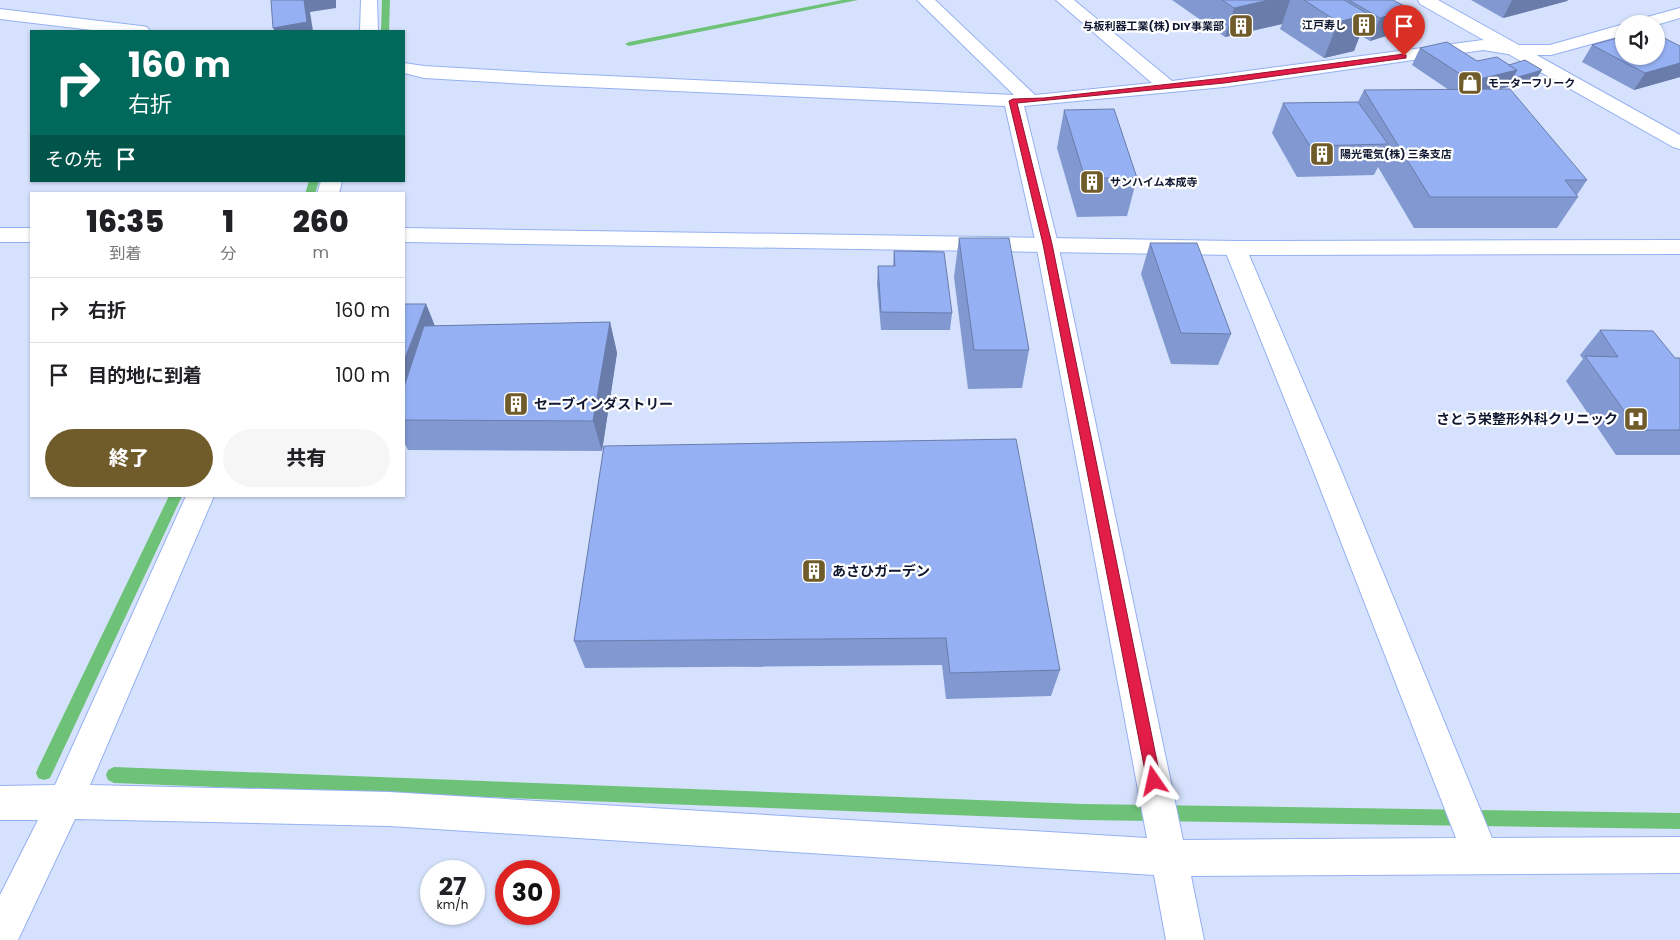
<!DOCTYPE html>
<html lang="ja">
<head>
<meta charset="utf-8">
<style>
  body { margin:0; font-family:Poppins,"Noto Sans JP",sans-serif; background:#f6f6f6; color:#202124; height:100vh; display:flex; flex-direction:column; font-size:19px; white-space:nowrap }
  * { box-sizing:border-box; margin:0 }
  p { font-size:16px; color:#757577 }
  .icon { flex:none; width:28px; height:28px; fill:none; stroke:currentColor; stroke-width:2; stroke-linecap:round; stroke-linejoin:round }
  .map { position:relative; flex:1; overflow:hidden }
  .side { position:absolute; left:30px; top:192px; width:375px; height:305px; display:flex; flex-direction:column; background:#fff; border-radius:0px; box-shadow:0 1px 4px #0004 }
  .side>* { flex:none }
  .top-card { position:absolute; left:30px; top:30px; width:375px; height:152px; border-radius:0px; box-shadow:0 1px 4px #0004; background:#00695c; color:#fff; overflow:hidden }
  .buttons { position:absolute; left:1615px; top:15px; display:grid; gap:10px }
  .buttons a { display:grid; place-items:center; width:50px; height:50px; border-radius:50%; background:#fff; box-shadow:0 1px 4px #0004; font-size:25px }
  .speed { position:absolute; left:420px; top:860px; display:flex; gap:10px; font-size:25px; font-weight:700; text-align:center }
  .speed>* { display:grid; place-content:center; width:65px; height:65px; border-radius:50%; background:#fff; box-shadow:0 1px 4px #0004; line-height:1 }
  .speed small { font-size:12px; font-weight:400 }
  .speed .limit { border:8px solid #d22; background:#fff; color:#111 }
  .pin { position:absolute; display:grid; place-items:center; width:42px; height:42px; color:#fff; margin:-51px -21px; border-radius:50% 50% 50% 0; rotate:-45deg; box-shadow:0 0 5px #0007 }
  .pin .icon { rotate:45deg }
  .me { position:absolute; width:55px; margin:-28px; rotate:349deg; stroke-linejoin:round; filter:drop-shadow(0 0 4px #0008) }
  .turn { display:flex; align-items:center; gap:18px; height:105px; padding:0 15px; font-size:22px }
  .turn .icon { width:65px; height:65px; stroke-width:2.5 }
  .turn b { display:block; font-size:35px; line-height:42px }
  .then { display:flex; align-items:center; height:48px; padding:0 15px; background:#0003; gap:10px; font-size:19px }
  .eta { display:flex; justify-content:space-evenly; align-items:center; height:85px; text-align:center }
  .eta b { font-size:30px; font-weight:800; line-height:35px }
  .action { display:flex; gap:10px; margin-top:auto; padding:10px 15px }
  .action a { flex:1; height:58px; border-radius:30px; background:#705c2b; color:#fff; font-size:20px; font-weight:800; line-height:58px; text-align:center }
  .action a+a { background:#f6f6f6; color:#202124 }
  ul { padding:0; list-style:none }
  li { display:flex; align-items:center; gap:15px; height:65px; padding:0 15px; border-top:1px solid #e0e0e0 }
  li div { flex:1 }
  li b { display:block; font-size:19px }
  li em { font-style:normal }
  .map>svg:first-child { display:block }
</style>
</head>
<body>
<div class="map">
<svg width="1680" height="940" viewBox="0 0 1680 940">
  <rect width="100%" height="100%" fill="#d6e2fd"/>
  <g fill="none" stroke-linecap="round" stroke-linejoin="round">
    <g fill="#6ec278" fill-rule="evenodd">
      <path d="M382 0H390L389 31H381Z"/>
      <path d="M842 0H858L629 46 625 44 629 42Z"/>
      <path d="M309 181H319L315 194H305Z"/>
      <path d="M169 496H182L50 778 44 780 38 778 36 773 38 768Z"/>
      <path d="M114 767 1083 804 1680 813V829L1083 820 114 783 108 780 106 775 108 770Z"/>
    </g>
    <defs>
      <g id="minor">
        <path d="M361 0H377L378 31H360Z"/>
        <path d="M917 0H935L1035 95 1152 83 1056 0H1074L1172 81 1483 40 1514 45H1550L1624 24V35L1551 55H1514L1483 50 1224 87 1024 106 1058 244 1183 840 1456 838 1313 470 1224 248 1227 243 1235 241 1243 243 1246 248 1341 470 1492 838 1680 837V873L1191 876 1204 940H1166L1154 875 389 826 75 819 18 940H0V895L38 820H0V786L55 785 186 496H214L90 785 389 792 1147 838 1036 244 1005 106 543 85 424 78 404 73V63L424 66 543 73 1014 95Z"/>
        <path d="M1680 8V18L1656 25V24H1634L1636 20Z"/>
        <path d="M0 9 141 26 147 27 150 31H100L0 19Z"/>
        <path d="M321 181H342L339 194H317Z"/>
      </g>
      <g id="tertiary">
        <path d="M1418 0H1438L1680 135V149L1673 147 1420 4Z"/>
        <rect x="0" y="228" width="31" height="14"/>
        <path d="M404 228 1235 241 1680 240V254L1235 255 404 242Z"/>
      </g>
    </defs>
    <use href="#minor" stroke="#95b0f2" stroke-width="2"/>
    <use href="#tertiary" stroke="#95b0f2" stroke-width="2"/>
    <use href="#minor" fill="#fff" fill-rule="evenodd"/>
    <use href="#tertiary" fill="#fff" fill-rule="evenodd"/>
  </g>
  <g fill="#8198d1">
    <path d="M1172 0H1393L1399 32 1370 41 1360 35 1354 51 1324 58 1280 29 1282 24 1225 37Z"/>
    <path d="M1471 0H1568L1567 1 1503 18Z"/>
    <path d="M1592 45 1680 46V77L1634 90 1582 62Z"/>
    <path d="M1420 48 1477 61 1509 65 1537 78 1510 87 1508 86V87L1498 89 1587 180 1577 195 1578 197 1557 228H1414L1378 167 1374 175 1297 177 1272 133 1283 103 1358 102 1364 90H1449L1412 65Z"/>
    <path d="M1064 110 1137 178 1127 216 1077 217 1057 148Z"/>
    <path d="M959 238 1029 350 1022 388 968 389 954 277Z"/>
    <path d="M1150 243 1231 334 1218 365 1171 364 1141 274Z"/>
    <path d="M894 251 952 313 950 330H881L877 284 878 266H893Z"/>
    <path d="M404 304H426L435 326 610 322 617 353 602 451 408 450 404 442Z"/>
    <path d="M1600 330 1675 358H1680V455H1616L1566 381 1583 359 1580 355Z"/>
    <path d="M604 446 1060 670 1051 696 946 699 942 665 585 668 574 641Z"/>
  </g>
  <g fill="#697caa">
    <path d="M304 0H336V8L310 12 313 31H275L273 28Z"/>
    <path d="M1269 0H1290L1282 24 1225 37 1234 8Z"/>
    <path d="M1512 0H1568L1567 1 1503 18Z"/>
    <path d="M1410 9 1399 32 1370 41 1380 18Z"/>
    <path d="M1368 14 1354 51 1324 58 1338 22Z"/>
    <path d="M1680 63V77L1634 90 1645 73Z"/>
    <path d="M1517 70 1508 87 1462 98 1471 81Z"/>
    <path d="M1542 70 1537 78 1510 87 1515 78Z"/>
    <path d="M426 304 436 329 404 418V361Z"/>
    <path d="M610 322 617 353 602 451 593 421Z"/>
  </g>
  <g fill="#96b1f3" stroke="#697caa">
    <path d="M271 0H304L307 22 273 28Z"/>
    <path d="M1222 0H1269L1234 8Z"/>
    <path d="M1304 0H1344L1368 14 1338 22Z"/>
    <path d="M1349 0H1393L1410 9 1380 18Z"/>
    <path d="M1656 34 1680 46V63L1645 73 1592 45 1624 36V56H1656Z"/>
    <path d="M1447 42 1477 61 1497 57 1517 70 1471 81 1420 48Z"/>
    <path d="M1525 60 1542 70 1515 78 1513 77 1517 70 1509 65Z"/>
    <path d="M1510 89 1587 180H1565L1578 197H1430L1364 90Z"/>
    <path d="M1358 102 1388 144 1310 146 1283 103Z"/>
    <path d="M1114 109 1137 178H1085L1064 110Z"/>
    <path d="M959 238H1009L1029 350H974Z"/>
    <path d="M1150 243H1197L1231 334 1181 333Z"/>
    <path d="M894 251 944 252 952 313 881 312 878 266H895Z"/>
    <path d="M404 304H426L404 361Z"/>
    <path d="M610 322 593 421 404 420V387L424 326Z"/>
    <path d="M1600 330 1653 331 1675 358H1680V430H1638L1585 356 1618 357Z"/>
    <path d="M1016 439 1060 670 950 673 946 638 574 641 604 446Z"/>
  </g>
  <path fill="#e11d48" stroke="#92132f" d="M1404 54 1406 55V58L1224 83 1017 103 1052 244 1161 781 1159 786 1154 788 1149 786 1147 781 1043 244 1009 101 1013 99 1044 98 1224 78Z"/>
  <defs>
    <symbol id="building-square" viewBox="-11 -11 22 22"><rect x="-9" y="-9" width="18" height="18" rx="4" fill="#705c2b" stroke="#fff"/><path d="M-4-6H4V6H1V3H-1V6H-4ZM-2.5-4.3h1.7v1.8h-1.7ZM.8-4.3h1.7v1.8H.8ZM-2.5-1h1.7V.8h-1.7ZM.8-1h1.7V.8H.8Z" fill="#fff"/></symbol>
    <symbol id="shop-square" viewBox="-11 -11 22 22"><rect x="-9" y="-9" width="18" height="18" rx="4" fill="#705c2b" stroke="#fff"/><path d="M-5-2.5h2.3a2.7 3.5 0 0 1 5.4 0H5L5.5 6h-11ZM-1.5-2.5h3a1.5 2.3 0 0 0-3 0Z" fill="#fff"/></symbol>
    <symbol id="hospital-square" viewBox="-11 -11 22 22"><rect x="-9" y="-9" width="18" height="18" rx="4" fill="#705c2b" stroke="#fff"/><path d="M-5-5h3v3.5h4V-5h3V5h-3V1.5h-4V5h-3Z" fill="#fff"/></symbol>
  </defs>
  <g fill-rule="evenodd">
    <use href="#building-square" x="1350" y="11" width="28" height="28"/>
    <use href="#building-square" x="1227" y="12" width="28" height="28"/>
    <use href="#shop-square" x="1456" y="69" width="28" height="28"/>
    <use href="#building-square" x="1308" y="140" width="28" height="28"/>
    <use href="#building-square" x="1078" y="168" width="28" height="28"/>
    <use href="#building-square" x="502" y="390" width="28" height="28"/>
    <use href="#hospital-square" x="1622" y="405" width="28" height="28"/>
    <use href="#building-square" x="800" y="557" width="28" height="28"/>
  </g>
  <g text-anchor="middle" dominant-baseline="central" stroke-width="4.5" stroke-linejoin="round" paint-order="stroke">
    <g font-size="11" font-weight="bold" fill="#0f1830" stroke="#fff" text-anchor="start">
      <text x="1346" y="25" text-anchor="end">江戸寿し</text>
      <text x="1224" y="26" text-anchor="end">与板利器工業(株) DIY事業部</text>
      <text x="1488" y="83">モーターフリーク</text>
      <text x="1340" y="154">陽光電気(株) 三条支店</text>
      <text x="1110" y="182">サンハイム本成寺</text>
    </g>
    <g font-size="14" font-weight="bold" fill="#0f1830" stroke="#fff" text-anchor="start">
      <text x="534" y="404">セーブインダストリー</text>
      <text x="1618" y="419" text-anchor="end">さとう栄整形外科クリニック</text>
      <text x="832" y="571">あさひガーデン</text>
    </g>
  </g>
</svg>
<div class="buttons">
<a><svg class="icon" aria-label="sound" viewBox="0 0 24 24"><path d="M4 9h4l5-4v14l-5-4H4zM17 9q2 3 0 6"/></svg></a>
</div>
<div class="speed"><div>27<small>km/h</small></div><div class="limit">30</div></div>
<div class="pin" style="left:1404px;top:56px;background:#d93025"><svg class="icon" aria-label="arrive" viewBox="0 0 24 24"><path d="M6 21V4h12l-3 4 3 4H6"/></svg></div>
<svg class="me" style="left:1154px;top:781px" viewBox="-20 -20 40 40"><path d="M0-17L14 15 0 8-14 15z" fill="#e11d48" stroke="#fff" stroke-width="4"/></svg>
<div class="top-card">
<div class="turn"><svg class="icon" aria-label="right" viewBox="0 0 24 24"><path d="M7 20v-9h11M14 6l5 5-5 5"/></svg><div><b>160 m</b>右折</div></div>
<div class="then">その先<svg class="icon" aria-label="arrive" viewBox="0 0 24 24"><path d="M6 21V4h12l-3 4 3 4H6"/></svg></div>
</div>
<section class="side">
<div class="eta">
<div><b>16:35</b><p>到着</p></div>
<div><b>1</b><p>分</p></div>
<div><b>260</b><p>m</p></div>
</div>
<ul>
<li><svg class="icon" aria-label="right" viewBox="0 0 24 24"><path d="M7 20v-9h11M14 6l5 5-5 5"/></svg><div><b>右折</b></div><em>160 m</em></li>
<li><svg class="icon" aria-label="arrive" viewBox="0 0 24 24"><path d="M6 21V4h12l-3 4 3 4H6"/></svg><div><b>目的地に到着</b></div><em>100 m</em></li>
</ul>
<div class="action"><a>終了</a><a>共有</a></div>
</section>
</div>
</body>
</html>
